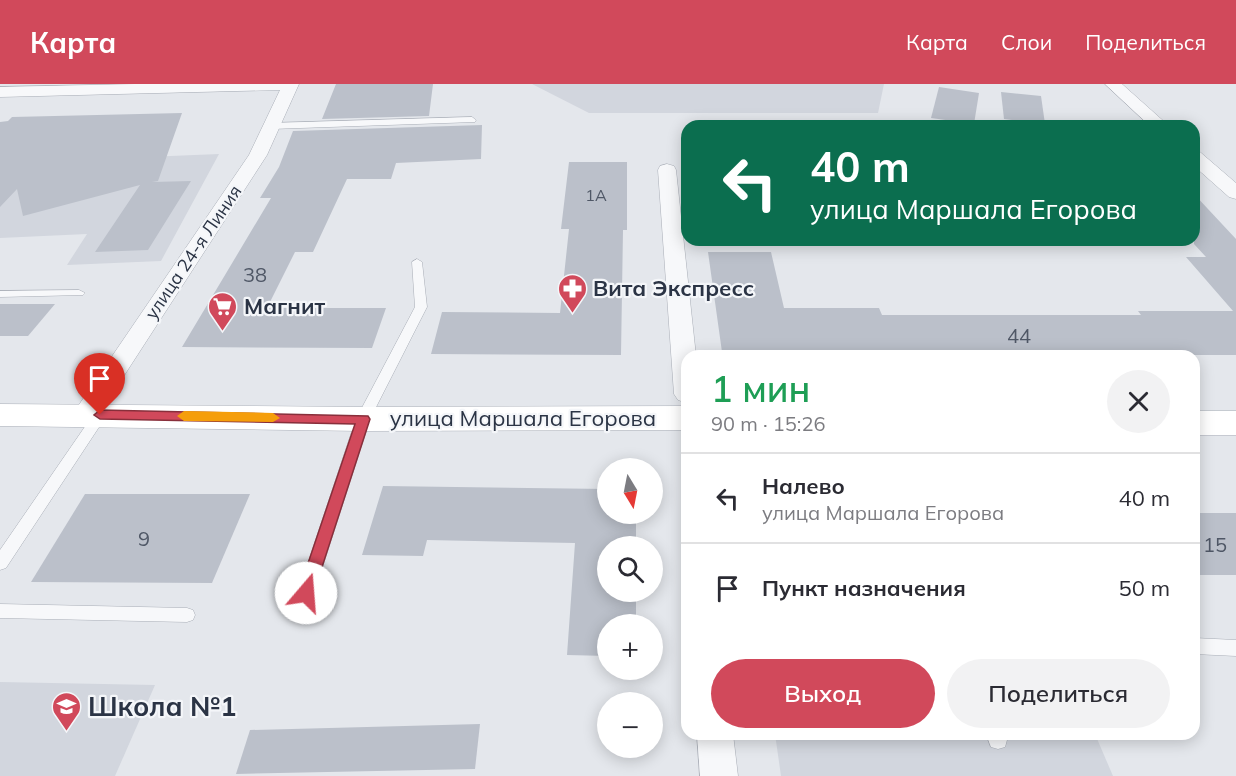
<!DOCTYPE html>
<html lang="ru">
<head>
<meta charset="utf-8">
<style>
  body { margin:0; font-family:Mulish,sans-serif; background:#f2f2f3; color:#2b2b33; height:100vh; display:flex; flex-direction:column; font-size:22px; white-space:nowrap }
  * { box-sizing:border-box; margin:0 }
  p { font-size:20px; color:#7c7c81 }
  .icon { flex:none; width:33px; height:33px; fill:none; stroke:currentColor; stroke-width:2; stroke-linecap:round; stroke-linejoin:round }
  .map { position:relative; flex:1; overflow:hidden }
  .drawer { position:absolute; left:681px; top:266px; width:519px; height:390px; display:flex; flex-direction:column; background:#fff; border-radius:18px; box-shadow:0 3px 15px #0003 }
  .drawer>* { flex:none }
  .guide { position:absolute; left:681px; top:36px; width:519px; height:126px; border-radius:18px; box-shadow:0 3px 15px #0003; background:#0b6e4f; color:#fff; overflow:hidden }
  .needle { width:39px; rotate:170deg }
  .buttons { position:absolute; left:597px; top:374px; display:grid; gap:12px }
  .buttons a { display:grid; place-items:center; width:66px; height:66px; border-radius:50%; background:#fff; box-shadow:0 3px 15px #0003; font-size:30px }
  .pin { position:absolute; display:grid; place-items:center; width:51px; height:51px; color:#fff; margin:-62px -26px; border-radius:50% 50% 50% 0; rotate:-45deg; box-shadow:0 0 6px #0007 }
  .pin .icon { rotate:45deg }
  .me { position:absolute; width:66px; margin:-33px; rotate:18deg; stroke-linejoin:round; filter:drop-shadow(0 0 4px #0008) }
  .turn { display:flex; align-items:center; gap:21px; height:126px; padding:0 30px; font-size:27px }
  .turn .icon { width:78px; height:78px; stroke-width:2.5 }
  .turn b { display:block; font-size:42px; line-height:51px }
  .round { display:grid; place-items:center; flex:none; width:63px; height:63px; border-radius:32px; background:#f2f2f3 }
  .summary { display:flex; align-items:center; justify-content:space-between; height:102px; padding:0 30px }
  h1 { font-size:36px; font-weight:600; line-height:45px; color:#1e9e55 }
  .cta { display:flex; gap:12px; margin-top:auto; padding:12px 30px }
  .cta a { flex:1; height:69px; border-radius:36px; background:#d1495b; color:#fff; font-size:24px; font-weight:600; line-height:69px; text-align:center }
  .cta a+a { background:#f2f2f3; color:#2b2b33 }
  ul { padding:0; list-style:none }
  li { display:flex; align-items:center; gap:18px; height:90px; padding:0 30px; border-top:2px solid #e1e1e2 }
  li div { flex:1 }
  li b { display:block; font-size:22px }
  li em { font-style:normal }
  header { display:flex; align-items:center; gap:36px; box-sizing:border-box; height:84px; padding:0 30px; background:#d1495b; color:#fff }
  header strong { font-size:28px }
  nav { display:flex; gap:33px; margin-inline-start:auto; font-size:21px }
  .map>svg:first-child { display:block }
</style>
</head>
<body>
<header>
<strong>Карта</strong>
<nav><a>Карта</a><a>Слои</a><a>Поделиться</a></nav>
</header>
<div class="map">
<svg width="1236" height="692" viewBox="0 0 1236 692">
  <rect width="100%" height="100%" fill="#e4e7ec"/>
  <g fill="#d2d6de">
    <path d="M532 0H884L878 29H589Z"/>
    <path d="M219 70 161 177 67 181 87 150 0 154V79Z"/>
    <path d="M0 598 155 601 115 692H0Z"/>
    <path d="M775 650H1095L1113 692H781Z"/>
  </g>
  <g fill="#bbc0ca">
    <path d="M336 0H433L429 32 322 35Z"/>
    <path d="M939 3 979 9 974 40 931 34Z"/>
    <path d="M1001 8 1041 12 1045 40 1004 35Z"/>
    <path d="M182 29 158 97 152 98 191 97 148 166 95 168 140 101 23 132 17 105 0 123V38L8 37 12 33Z"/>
    <path d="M482 41 481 75 396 79 391 95H347L313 168H295L267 224H386L372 264 182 263 271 114H260L279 83 293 47Z"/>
    <path d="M569 78H627V146H623L621 271 431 270 442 228 560 229 569 145H561Z"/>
    <path d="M1194 110 1236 155V271H943L941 268H722L708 168H771L784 224H879L882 231H1141L1138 227H1233L1186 173H1206L1194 160Z"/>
    <path d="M0 220H55L28 252H0Z"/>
    <path d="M383 402 608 405V429H636V462H608V507H636V540H608V572L567 571 575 459 427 456 423 472 362 471Z"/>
    <path d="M85 410H250L212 499 31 498Z"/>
    <rect x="1194" y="429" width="42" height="62"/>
    <path d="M480 640 475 685 236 690 250 646Z"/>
  </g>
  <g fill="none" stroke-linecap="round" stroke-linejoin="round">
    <defs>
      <g id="lane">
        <path d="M472 33 476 36 475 38 271 45 267 42 271 39Z"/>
        <path d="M417 175 422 178 427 223 370 335 314 509 312 514 306 516 300 514 298 509 356 335 415 223 412 178Z"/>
        <path d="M79 206 85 209 83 211 0 213V207Z"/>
        <path d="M100 326 107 331 105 334 6 484 0 486V466L95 328Z"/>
        <path d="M0 520 187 524 193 526 195 531 193 536 187 538 0 534Z"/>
        <path d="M1194 554 1236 556V572L1194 570Z"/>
        <path d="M986 650H1005L1007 656 1005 663 998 665 991 663Z"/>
      </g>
      <g id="street">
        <path d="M135 0H299L267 71 94 338 85 340 76 338 72 331 249 71 280 6 0 13V3Z"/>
        <path d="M1105 0H1122L1169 42H1150Z"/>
        <path d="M1194 67 1200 68 1236 99V115L1229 113 1194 82Z"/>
        <path d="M667 80 674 82 676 86 696 272H687V319L678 316 674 310 658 86 660 82Z"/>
        <path d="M697 650H733L738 692H700Z"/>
      </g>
      <g id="secondary">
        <path d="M0 320 363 323 687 322V346L363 347 0 342Z"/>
        <rect x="1194" y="327" width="42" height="24"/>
      </g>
    </defs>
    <use href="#lane" stroke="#a9aeb7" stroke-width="1"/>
    <use href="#street" stroke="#a9aeb7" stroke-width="1"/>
    <use href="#secondary" stroke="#a9aeb7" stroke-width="1"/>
    <use href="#lane" fill="#f7f8fa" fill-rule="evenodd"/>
    <use href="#street" fill="#f7f8fa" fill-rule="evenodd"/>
    <use href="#secondary" fill="#fff" fill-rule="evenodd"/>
  </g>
  <path fill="#d1495b" stroke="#882f3b" stroke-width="1.5" d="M100 326 368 332 370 335 312 514 306 516 300 514 298 509 355 340 100 335 94 331Z"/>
  <path fill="#f59e0b" d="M184 327 273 329 280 334 273 338 184 337 177 332Z"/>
  <defs>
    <symbol id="pharmacy-pin" viewBox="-11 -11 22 30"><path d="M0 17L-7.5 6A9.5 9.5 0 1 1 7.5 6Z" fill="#d1495b" stroke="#f4f6f9"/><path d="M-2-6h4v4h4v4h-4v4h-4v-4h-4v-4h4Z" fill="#fff"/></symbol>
    <symbol id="supermarket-pin" viewBox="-11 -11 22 30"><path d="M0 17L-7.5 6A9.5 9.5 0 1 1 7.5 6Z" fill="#d1495b" stroke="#f4f6f9"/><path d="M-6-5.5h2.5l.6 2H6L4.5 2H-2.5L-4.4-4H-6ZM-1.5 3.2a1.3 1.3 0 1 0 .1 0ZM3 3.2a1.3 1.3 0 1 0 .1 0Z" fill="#fff"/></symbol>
    <symbol id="school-pin" viewBox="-11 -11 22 30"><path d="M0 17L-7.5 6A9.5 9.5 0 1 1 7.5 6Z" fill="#d1495b" stroke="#f4f6f9"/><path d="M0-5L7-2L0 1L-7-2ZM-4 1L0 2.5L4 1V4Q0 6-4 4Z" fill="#fff"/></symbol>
  </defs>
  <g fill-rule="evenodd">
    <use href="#pharmacy-pin" x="556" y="188" width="33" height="45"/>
    <use href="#supermarket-pin" x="206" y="206" width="33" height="45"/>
    <use href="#school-pin" x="50" y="606" width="33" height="45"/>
  </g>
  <g text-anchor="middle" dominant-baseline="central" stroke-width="4.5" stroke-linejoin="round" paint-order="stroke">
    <g font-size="16" fill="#4f5766">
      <text x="596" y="111">1А</text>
    </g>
    <g font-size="18" fill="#2b3445" stroke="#f4f6f9">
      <text transform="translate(193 168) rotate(-56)">улица 24-я Линия</text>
    </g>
    <g font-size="20" fill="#4f5766">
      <text x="255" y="190">38</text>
      <text x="1019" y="251">44</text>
      <text x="144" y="454">9</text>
      <text x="1215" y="460">15</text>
    </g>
    <g font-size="22" font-weight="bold" fill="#2b3445" stroke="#f4f6f9" text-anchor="start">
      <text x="593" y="204">Вита Экспресс</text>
      <text x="244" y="222">Магнит</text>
    </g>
    <g font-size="22" fill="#2b3445" stroke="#f4f6f9">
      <text x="523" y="334">улица Маршала Егорова</text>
    </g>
    <g font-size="27" font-weight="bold" fill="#2b3445" stroke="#f4f6f9" text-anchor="start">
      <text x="88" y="622">Школа №1</text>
    </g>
  </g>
</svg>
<div class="buttons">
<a><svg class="needle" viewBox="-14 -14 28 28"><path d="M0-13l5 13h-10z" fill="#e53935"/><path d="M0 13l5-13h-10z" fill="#7c7c81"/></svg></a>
<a><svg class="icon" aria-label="search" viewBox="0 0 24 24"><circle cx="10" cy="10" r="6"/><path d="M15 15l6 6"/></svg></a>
<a>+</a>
<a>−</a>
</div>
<div class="pin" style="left:100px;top:331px;background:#d93025"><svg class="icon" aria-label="arrive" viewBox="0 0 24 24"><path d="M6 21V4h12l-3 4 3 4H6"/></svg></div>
<svg class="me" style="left:306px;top:509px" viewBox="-20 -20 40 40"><circle r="19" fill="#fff"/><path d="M0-13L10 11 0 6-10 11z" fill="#d1495b"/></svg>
<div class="guide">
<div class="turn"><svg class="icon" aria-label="left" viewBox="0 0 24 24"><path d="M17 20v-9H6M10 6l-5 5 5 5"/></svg><div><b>40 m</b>улица Маршала Егорова</div></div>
</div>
<section class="drawer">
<div class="summary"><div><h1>1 мин</h1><p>90 m · 15:26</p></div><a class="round"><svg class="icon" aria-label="close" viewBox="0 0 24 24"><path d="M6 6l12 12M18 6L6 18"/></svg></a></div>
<ul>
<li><svg class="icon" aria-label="left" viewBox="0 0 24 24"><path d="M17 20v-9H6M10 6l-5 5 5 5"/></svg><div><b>Налево</b><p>улица Маршала Егорова</p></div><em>40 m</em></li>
<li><svg class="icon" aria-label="arrive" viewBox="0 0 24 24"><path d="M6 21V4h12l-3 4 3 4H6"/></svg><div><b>Пункт назначения</b></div><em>50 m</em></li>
</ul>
<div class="cta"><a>Выход</a><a>Поделиться</a></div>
</section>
</div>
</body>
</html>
